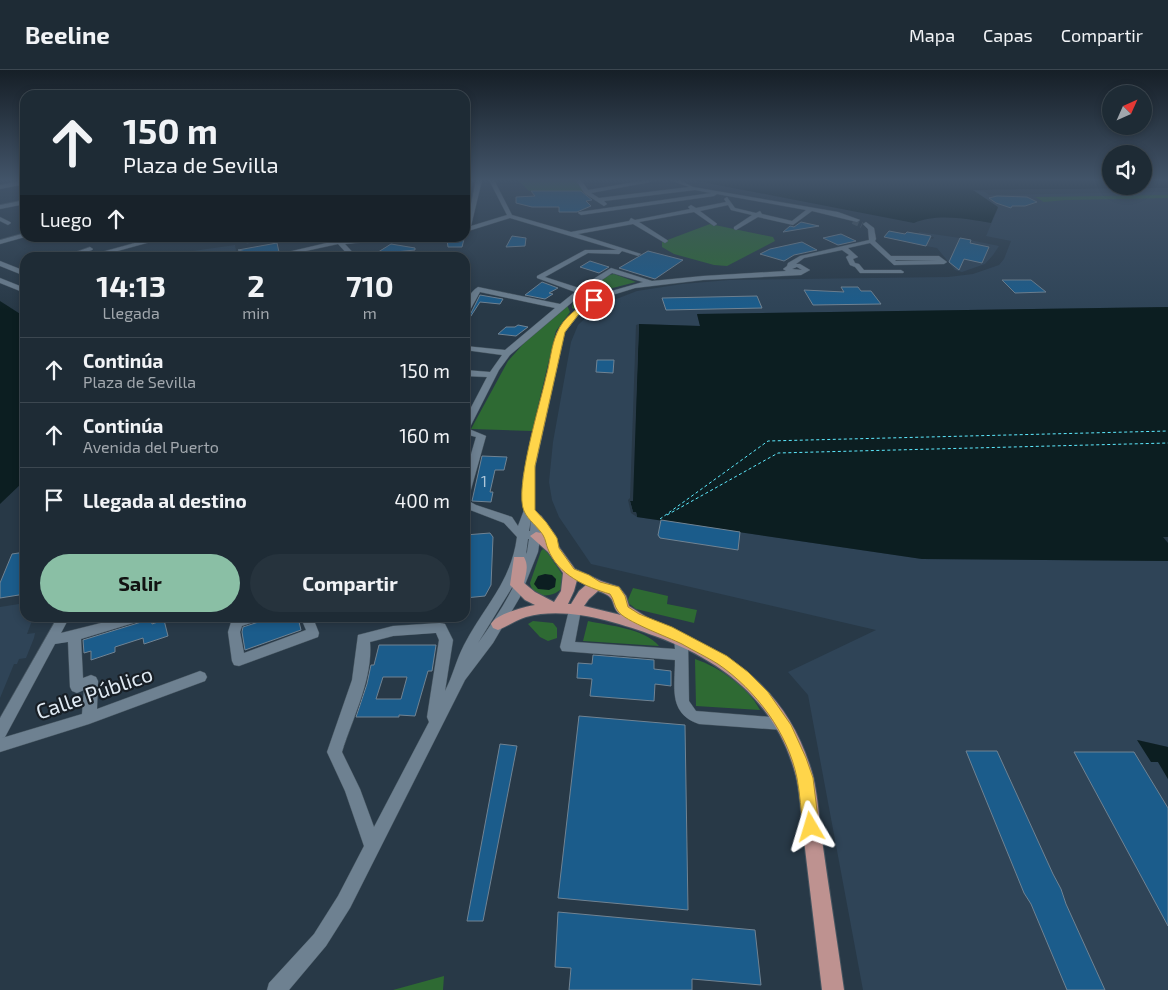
<!DOCTYPE html>
<html lang="es">
<head>
<meta charset="utf-8">
<style>
  body { margin:0; font-family:"Exo 2",sans-serif; background:#26333d; color:#f1f3f6; height:100vh; display:flex; flex-direction:column; font-size:19px; white-space:nowrap }
  * { box-sizing:border-box; margin:0 }
  p { font-size:16px; color:#a1a7ad }
  .icon { flex:none; width:28px; height:28px; fill:none; stroke:currentColor; stroke-width:2; stroke-linecap:round; stroke-linejoin:round }
  .map { position:relative; flex:1; overflow:hidden }
  .details { position:absolute; left:20px; top:182px; width:450px; height:370px; display:flex; flex-direction:column; background:#1e2b35; border-radius:15px; box-shadow:0 2px 8px #0003,0 0 0 1px #3c4750 }
  .details>* { flex:none }
  .hud { position:absolute; left:20px; top:20px; width:450px; height:152px; border-radius:15px; box-shadow:0 2px 8px #0003,0 0 0 1px #3c4750; background:#1e2b35; color:#f1f3f6; overflow:hidden }
  .needle { width:32px; rotate:45deg }
  .controls { position:absolute; left:1102px; top:15px; display:grid; gap:10px }
  .controls a { display:grid; place-items:center; width:50px; height:50px; border-radius:50%; background:#1e2b35; box-shadow:0 2px 8px #0003,0 0 0 1px #3c4750; font-size:25px }
  .pin { position:absolute; display:grid; place-items:center; width:42px; height:42px; color:#fff; margin:-21px; border:2px solid #fff; border-radius:50%; box-shadow:0 1px 5px #0007 }
  .me { position:absolute; width:55px; margin:-28px; rotate:353deg; stroke-linejoin:round; filter:drop-shadow(0 0 4px #0008) }
  .turn { display:flex; align-items:center; gap:18px; height:105px; padding:0 20px; font-size:22px }
  .turn .icon { width:65px; height:65px; stroke-width:2.5 }
  .turn b { display:block; font-size:35px; line-height:42px }
  .then { display:flex; align-items:center; height:48px; padding:0 20px; background:#0003; gap:10px; font-size:19px }
  .eta { display:flex; justify-content:space-evenly; align-items:center; height:85px; text-align:center }
  .eta b { font-size:30px; font-weight:700; line-height:35px }
  .primary-button { display:flex; gap:10px; margin-top:auto; padding:10px 20px }
  .primary-button a { flex:1; height:58px; border-radius:30px; background:#8abfa5; color:#111; font-size:20px; font-weight:700; line-height:58px; text-align:center }
  .primary-button a+a { background:#26333d; color:#f1f3f6 }
  ul { padding:0; list-style:none }
  li { display:flex; align-items:center; gap:15px; height:65px; padding:0 20px; border-top:1px solid #3c4750 }
  li div { flex:1 }
  li b { display:block; font-size:19px }
  li em { font-style:normal }
  header { display:flex; align-items:center; gap:30px; box-sizing:border-box; height:70px; padding:0 25px; background:#1e2b35; border-bottom:1px solid #3c4750 }
  header strong { font-size:24px }
  nav { display:flex; gap:28px; margin-inline-start:auto; font-size:18px }
  .map>svg:first-child { display:block }
</style>
</head>
<body>
<header>
<strong>Beeline</strong>
<nav><a>Mapa</a><a>Capas</a><a>Compartir</a></nav>
</header>
<div class="map">
<svg width="1168" height="920" viewBox="0 0 1168 920">
  <rect width="100%" height="100%" fill="#283947"/>
  <g fill="#2f4457">
    <path d="M974 121H984L989 125 1168 122V237L697 244 700 256 639 254 637 447 922 489 1168 491V677L1138 670 1158 692 1168 709V920H863L808 625 788 602 876 560 591 494 559 447 552 430 549 412 553 372 571 272 578 255 594 240 611 231 637 221 682 214 729 210 948 207 973 204 999 195 1004 189 1011 171 986 166 998 138Z"/>
    <path d="M919 162 960 168 999 176 993 185 985 194 962 202 955 200 937 178 926 176 930 168 933 169 934 167 918 164Z"/>
    <path d="M235 175 237 187H151Z"/>
    <path d="M25 533V548H33L27 564 35 563 34 568 26 588 19 589 17 594H14L0 628V537Z"/>
  </g>
  <g fill="#2e6a33">
    <path d="M518 110H578L585 121H529Z"/>
    <path d="M1168 125V128L1066 130 1044 132 1035 127Z"/>
    <path d="M710 154 773 167 775 171 727 196 714 195 674 184 662 177V172Z"/>
    <path d="M614 204 636 212 601 221 574 239 572 238 573 232C585 221 598 206 614 204Z"/>
    <path d="M567 235 570 242 556 261 532 361 471 359 508 291 533 263Z"/>
    <path d="M543 479 546 480 564 507V516C555 528 533 530 530 513L541 481Z"/>
    <path d="M633 518 668 526 667 534 697 540 694 553 636 539 627 532Z"/>
    <path d="M533 551 553 553 557 558V568L548 571 540 567 528 554Z"/>
    <path d="M588 551C610 556 644 558 659 576L583 571Z"/>
    <path d="M695 589C719 597 748 617 760 640L696 636Z"/>
    <path d="M444 906 443 920H393Z"/>
  </g>
  <g fill="#0c1e21">
    <path d="M692 110H1111V116H1144V110H1168V118L973 120 998 137 991 153C967 149 937 143 914 153Z"/>
    <path d="M0 231 25 247V407L23 412 0 434Z"/>
    <path d="M1168 237V467H1163L1168 473V491L922 489 637 447 636 442H633L630 431 632 430 639 254 700 256 697 244Z"/>
    <path d="M545 504 552 505 556 509 555 517 549 520 538 519 534 514 538 506Z"/>
    <path d="M1137 670 1168 677V709L1158 692H1151Z"/>
  </g>
  <g fill="#283947">
    <path d="M1168 118V121L986 122 972 120Z"/>
    <path d="M639 254 633 431H630L633 442H636L637 447 631 443 628 430 630 428 636 255Z"/>
  </g>
  <g fill="none" stroke-linecap="round" stroke-linejoin="round">
    <g stroke="#5debff" stroke-width="1" stroke-dasharray="3 2.5" stroke-linecap="butt">
      <path d="M667 445 778 383 1168 373"/>
      <path d="M660 449 768 371 1168 361"/>
    </g>
  </g>
  <g fill="#1b5c8b" stroke="#708393" fill-rule="evenodd">
    <path d="M531 121H581L592 130 586 131 591 136 577 142H559V137H532L516 133V127L535 126Z"/>
    <path d="M997 126 1027 127 1037 132 1025 136H1012L1011 138 996 133 989 128Z"/>
    <path d="M801 152 819 156 783 162 790 156 794 157Z"/>
    <path d="M889 161 905 164 907 162 931 166 926 176 884 167Z"/>
    <path d="M841 164 856 171 838 175 823 168Z"/>
    <path d="M512 166 526 168 525 176 506 177Z"/>
    <path d="M960 168 971 170 970 173 989 177 982 193 964 189 959 200 949 192Z"/>
    <path d="M455 169H464L462 177H448L447 170Z"/>
    <path d="M802 172 817 180 794 185 784 191 760 184 770 179Z"/>
    <path d="M277 173 279 182 261 186 238 180Z"/>
    <path d="M391 174 415 178V180L375 184Z"/>
    <path d="M648 181 683 190 655 209 619 198Z"/>
    <path d="M590 191 609 197 599 203 580 197Z"/>
    <path d="M1002 210H1031L1046 222 1015 223Z"/>
    <path d="M542 212 558 218 549 223 553 224 545 229 525 225Z"/>
    <path d="M841 217H858L861 221H871L881 234 813 235 804 220 844 222Z"/>
    <path d="M480 225 503 229 500 234 480 232 467 252 465 250V246L471 243Z"/>
    <path d="M757 226 762 238 666 240 662 228Z"/>
    <path d="M518 255 528 257 516 266 498 264 506 257H515Z"/>
    <path d="M597 290H614L613 303 596 302Z"/>
    <path d="M482 386 507 387 504 400H495L490 422H493L491 432 472 431Z"/>
    <path d="M661 450 740 462 738 480 660 468 658 465Z"/>
    <path d="M490 463 493 467 491 515 485 526 465 528V465Z"/>
    <path d="M25 482V524L0 528V513L12 484Z"/>
    <path d="M271 548H298L301 560 245 580 242 562 243 557Z"/>
    <path d="M151 549 152 554 164 550 168 566 144 574 143 568 115 577V582L91 590V581L84 583 83 570Z"/>
    <path d="M379 575H436L432 601H428L415 646 399 645V647H356L367 614 371 595H374ZM383 607H407L401 629H376Z"/>
    <path d="M593 585 654 590V599L671 601V616L655 614 654 631 590 626 592 609 577 608 578 593 592 594Z"/>
    <path d="M579 646 685 655 688 840 558 828Z"/>
    <path d="M500 674 517 676 483 851H467Z"/>
    <path d="M966 681H997L1053 804 1061 819 1066 834 1105 920H1067L1031 834 1024 823Z"/>
    <path d="M1074 682H1134L1168 738V856Z"/>
    <path d="M558 842 755 860 761 915 692 909V920H569L571 898 555 897Z"/>
  </g>
  <g fill="none" stroke-linecap="round" stroke-linejoin="round">
    <path stroke="#445461" stroke-width="6" stroke-dasharray="6 3" stroke-linecap="butt" d="M853 151 862 155"/>
    <defs>
      <g id="minor">
        <path d="M25 110V114L0 119V115Z"/>
        <path d="M476 110H482L471 156 507 145 489 110H494L512 145 571 162 629 151 631 148 635 150 690 139 688 137 691 135 696 138 726 132 724 129 727 127 735 138 756 143 760 141 762 144 792 151 806 140 717 124 714 126 581 145 578 143 579 142 711 123 695 120 604 131 607 134 604 136 584 123 576 110H581L588 120 647 110H661L591 123 599 128 689 117 670 110H679L693 117 838 142 860 150 857 152 812 141 793 155 758 147 736 160 734 159V157L752 145 731 140 728 135 700 141 716 153 717 154 714 156 694 142 639 152 667 170 668 171 665 173 633 154 578 164 641 184 638 186 622 181 619 184 588 183 545 207 579 218 611 198 652 211 703 206 786 201 783 199 787 196 788 193 800 186 869 170 868 159 863 154 866 152 874 158 876 169 875 171 891 186H939L947 192 944 194 894 195 870 173 848 178 858 187 853 189 855 193 859 194 864 200H901L904 202 903 203H860L855 197 850 195 846 187 849 185 842 180 804 188 796 194H800L810 200 801 205 703 210 635 218 606 227 581 242 565 262 533 407 534 439 543 449 538 482 520 527 493 573 465 610 350 838 326 876 289 920H267L269 913 314 864 338 826 364 776 345 721 327 682 352 610 358 565 393 556 440 553 445 554 453 570 445 621C453 606 456 590 464 575 484 536 511 513 517 467L504 453 465 438V429L476 435 512 447 518 456 524 440 523 407 557 262 576 239 601 224 643 212 612 203 583 223 510 285 499 300 469 359 486 366 470 423 465 426V405L476 367 465 364V349L487 307 465 306V300L490 302 502 285 465 280V276L505 280 555 238 480 222 469 242 465 244C465 234 469 222 478 217L560 234 575 222 537 208V206L585 180H617L510 148 465 162ZM895 190H937L896 191ZM797 197 802 200 792 199ZM531 449V450L530 461H529ZM528 469H529L527 482 526 484ZM516 511C506 533 492 553 478 573ZM436 563 439 570 427 647 429 652 374 757 360 719 342 682C353 647 373 609 370 572L393 566Z"/>
        <path d="M25 130V134L0 139V135Z"/>
        <path d="M0 147 10 152 11 153 8 155 0 151Z"/>
        <path d="M25 163V167L0 174V170Z"/>
        <path d="M153 168H165L92 188H80Z"/>
        <path d="M244 168H269L247 173 244 171Z"/>
        <path d="M335 168H339L341 170 389 168 386 170 345 174 358 188H351L338 174 278 187 275 185 335 171Z"/>
        <path d="M90 177 93 179 92 180 70 188H59Z"/>
        <path d="M0 191 25 201V206L0 196Z"/>
        <path d="M0 208 25 218V223L0 213Z"/>
        <path d="M575 535 579 537 581 540 575 572 675 579 674 569 676 565 681 564 686 565 688 569 689 631 696 641 783 648 788 650 790 654 788 658 783 660 699 654C668 643 675 618 675 590L562 581 560 577 569 540 571 537Z"/>
        <path d="M57 548H69L61 563 121 548H142L140 551 81 569 83 608 91 605 96 607 98 611 97 639 200 601 205 603 207 607 205 611 89 654 0 682V648ZM68 572 70 617 72 621 77 623 84 620 82 644 2 668 5 667 55 574Z"/>
        <path d="M239 548H259L257 551 242 556 240 562 244 583 306 560 301 548H313L319 563 318 567 239 596 234 595 232 591 228 562 232 549Z"/>
      </g>
      <path id="major" d="M537 445 541 446 555 465 559 477 575 499 601 511 619 517 626 526 629 536 648 548 650 553C731 579 789 620 813 706 818 727 819 749 822 770 829 820 837 870 844 920H822C816 870 810 820 804 770 801 749 801 727 796 706 777 633 724 591 655 566 616 552 567 536 526 547 516 550 508 556 498 560L493 558 491 554C496 544 524 537 535 535L525 530 510 515 514 487H524C529 496 526 503 524 513L535 522 554 532 561 521 563 503 548 482 530 466 536 462 541 463 531 449ZM577 510 586 515 579 521 571 534H568L574 521ZM598 521C620 528 608 535 621 545L584 536 589 529Z"/>
    </defs>
    <use href="#minor" stroke="#465560" stroke-width="1"/>
    <use href="#major" stroke="#465560" stroke-width="2"/>
    <use href="#minor" fill="#6e8191" fill-rule="evenodd"/>
    <use href="#major" fill="#be9290" fill-rule="evenodd"/>
  </g>
  <linearGradient id="sky" x2="0" y2="1"><stop stop-color="#161f27"/><stop offset="0.46" stop-color="#425469"/><stop offset="1" stop-color="#425469" stop-opacity="0"/></linearGradient>
  <rect width="1168" height="239" fill="url(#sky)"/>
  <path fill="#ffd54a" stroke="#a68a30" d="M592 229 598 230 578 245 565 262 535 396V440L546 452 557 468 559 478 574 499 589 505 600 512 619 517 625 526 628 537 639 544 672 557 727 586 748 602 768 622 791 655 806 688 813 708 819 757 817 763 811 765 805 763 803 757C801 741 800 724 797 708 788 663 756 620 718 594 707 587 694 581 682 574 668 567 624 551 618 541 614 536 614 529 610 524 586 517 558 505 548 479 546 475 546 470 543 465 538 457 528 450 524 441 514 419 540 334 546 307 550 293 551 276 557 263 563 247 578 238 592 229Z"/>
  <g text-anchor="middle" dominant-baseline="central" stroke-width="4.5" stroke-linejoin="round" paint-order="stroke">
    <g font-size="15" fill="#afc6d9">
      <text x="484" y="411">1</text>
    </g>
    <g font-size="21" fill="#e0eaf3" stroke="#181f26">
      <text transform="translate(94 622) rotate(-19)">Calle Público</text>
    </g>
  </g>
</svg>
<div class="controls">
<a><svg class="needle" viewBox="-14 -14 28 28"><path d="M0-13l5 13h-10z" fill="#e53935"/><path d="M0 13l5-13h-10z" fill="#a1a7ad"/></svg></a>
<a><svg class="icon" aria-label="sound" viewBox="0 0 24 24"><path d="M4 9h4l5-4v14l-5-4H4zM17 9q2 3 0 6"/></svg></a>
</div>
<div class="pin" style="left:594px;top:230px;background:#d93025"><svg class="icon" aria-label="arrive" viewBox="0 0 24 24"><path d="M6 21V4h12l-3 4 3 4H6"/></svg></div>
<svg class="me" style="left:811px;top:757px" viewBox="-20 -20 40 40"><path d="M0-17L14 15 0 8-14 15z" fill="#ffd54a" stroke="#fff" stroke-width="4"/></svg>
<div class="hud">
<div class="turn"><svg class="icon" aria-label="ahead" viewBox="0 0 24 24"><path d="M12 20V5M6 11l6-6 6 6"/></svg><div><b>150 m</b>Plaza de Sevilla</div></div>
<div class="then">Luego<svg class="icon" aria-label="ahead" viewBox="0 0 24 24"><path d="M12 20V5M6 11l6-6 6 6"/></svg></div>
</div>
<section class="details">
<div class="eta">
<div><b>14:13</b><p>Llegada</p></div>
<div><b>2</b><p>min</p></div>
<div><b>710</b><p>m</p></div>
</div>
<ul>
<li><svg class="icon" aria-label="ahead" viewBox="0 0 24 24"><path d="M12 20V5M6 11l6-6 6 6"/></svg><div><b>Continúa</b><p>Plaza de Sevilla</p></div><em>150 m</em></li>
<li><svg class="icon" aria-label="ahead" viewBox="0 0 24 24"><path d="M12 20V5M6 11l6-6 6 6"/></svg><div><b>Continúa</b><p>Avenida del Puerto</p></div><em>160 m</em></li>
<li><svg class="icon" aria-label="arrive" viewBox="0 0 24 24"><path d="M6 21V4h12l-3 4 3 4H6"/></svg><div><b>Llegada al destino</b></div><em>400 m</em></li>
</ul>
<div class="primary-button"><a>Salir</a><a>Compartir</a></div>
</section>
</div>
</body>
</html>
